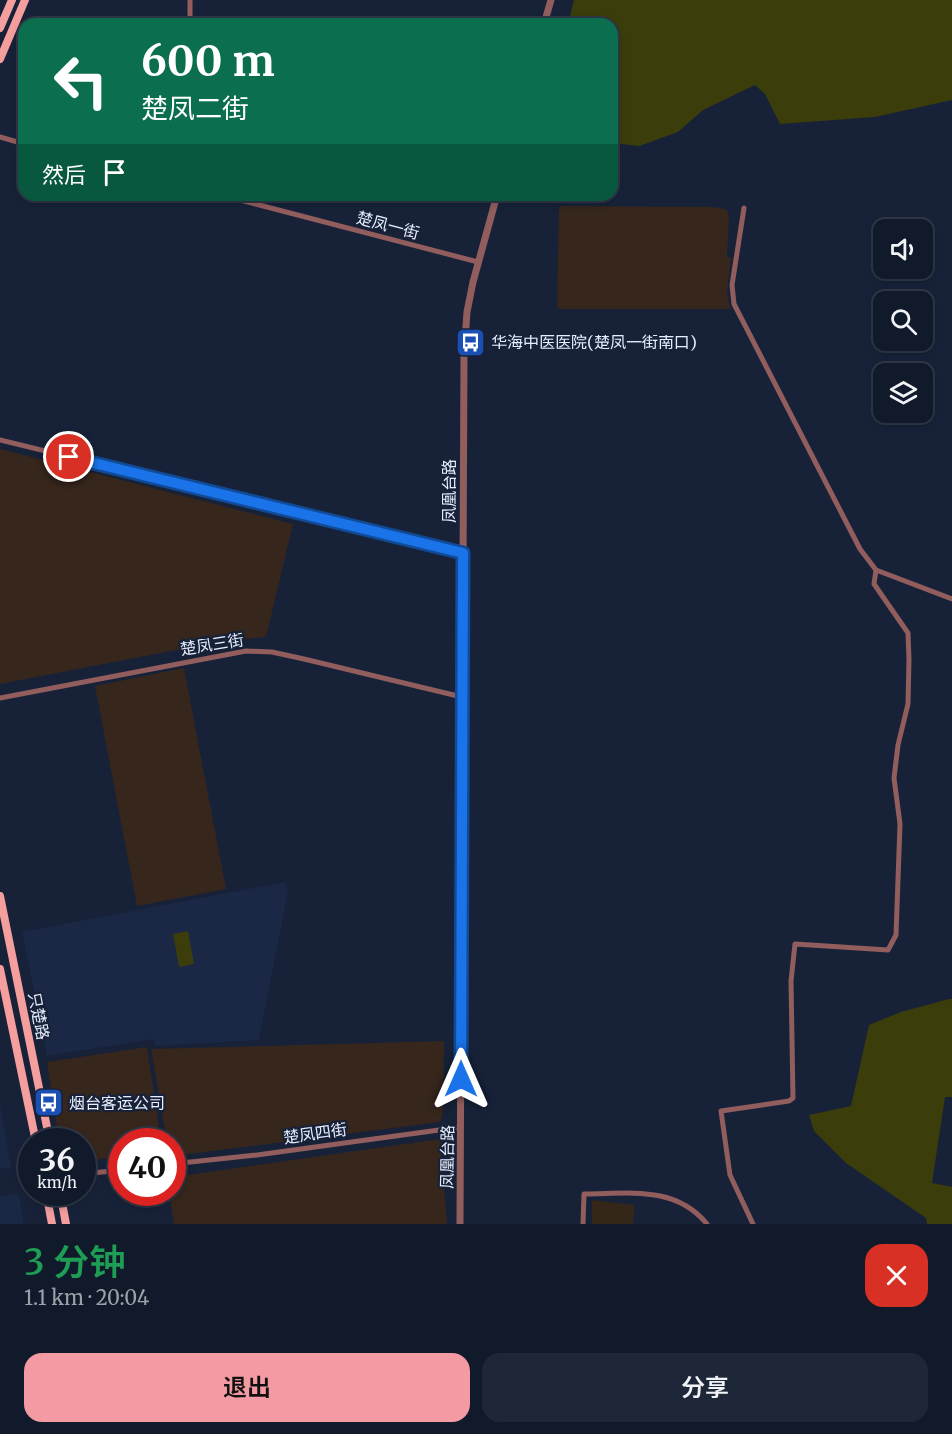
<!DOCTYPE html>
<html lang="zh">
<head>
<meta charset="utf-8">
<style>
  body { margin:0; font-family:Merriweather,"Noto Sans SC",serif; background:#1e2737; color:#f1f3f6; height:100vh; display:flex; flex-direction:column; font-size:22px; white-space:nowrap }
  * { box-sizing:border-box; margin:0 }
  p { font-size:20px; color:#9ca1a9 }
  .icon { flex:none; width:33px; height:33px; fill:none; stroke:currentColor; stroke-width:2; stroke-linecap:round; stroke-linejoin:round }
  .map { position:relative; height:1224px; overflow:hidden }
  .drawer { display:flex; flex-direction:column; background:#111a2b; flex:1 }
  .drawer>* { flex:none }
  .guide { position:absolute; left:18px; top:18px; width:600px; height:183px; border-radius:18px; box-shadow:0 3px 9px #0003,0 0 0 2px #303847; background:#0b6e4f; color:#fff; overflow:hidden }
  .fabs { position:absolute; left:873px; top:219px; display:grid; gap:12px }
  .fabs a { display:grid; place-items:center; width:60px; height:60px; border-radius:12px; background:#111a2b; box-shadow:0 3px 9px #0003,0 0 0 2px #303847; font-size:30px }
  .speed { position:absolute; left:18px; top:1128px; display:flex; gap:12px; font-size:30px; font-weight:700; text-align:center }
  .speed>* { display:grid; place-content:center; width:78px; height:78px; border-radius:50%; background:#111a2b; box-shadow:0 3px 9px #0003,0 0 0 2px #303847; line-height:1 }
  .speed small { font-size:15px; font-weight:400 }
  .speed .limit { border:9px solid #d22; background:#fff; color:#111 }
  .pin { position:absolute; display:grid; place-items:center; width:51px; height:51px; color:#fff; margin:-26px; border:3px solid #fff; border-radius:50%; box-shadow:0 2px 6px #0007 }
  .me { position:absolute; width:66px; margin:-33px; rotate:0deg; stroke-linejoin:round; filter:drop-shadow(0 0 4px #0008) }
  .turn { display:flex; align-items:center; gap:21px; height:126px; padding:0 24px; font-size:27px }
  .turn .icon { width:78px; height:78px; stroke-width:2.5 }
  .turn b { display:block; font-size:42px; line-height:51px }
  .then { display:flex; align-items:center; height:57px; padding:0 24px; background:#0003; gap:12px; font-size:22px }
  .round { display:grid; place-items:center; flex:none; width:63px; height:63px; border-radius:18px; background:#1e2737 }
  .headline { display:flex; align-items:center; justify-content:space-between; height:102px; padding:0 24px }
  h1 { font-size:36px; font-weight:600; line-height:45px; color:#1e9e55 }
  .primary-button { display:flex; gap:12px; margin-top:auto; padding:12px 24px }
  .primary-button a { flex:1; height:69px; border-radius:18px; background:#f49aa2; color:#111; font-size:24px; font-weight:600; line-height:69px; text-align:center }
  .primary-button a+a { background:#1e2737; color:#f1f3f6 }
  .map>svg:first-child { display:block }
</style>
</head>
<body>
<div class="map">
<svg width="952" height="1224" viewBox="0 0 952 1224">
  <rect width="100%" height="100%" fill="#172239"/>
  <g fill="#1a2745">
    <path d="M285 882 288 891 259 1040 155 1046 153 1039 47 1056 22 932Z"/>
    <path d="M0 1103 11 1168 0 1169Z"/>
    <path d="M19 1194 24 1224H0V1196Z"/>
  </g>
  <g fill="#36261c">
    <path d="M559 206 713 207 725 209 728 212 729 218 727 257 731 258 727 292 730 309H559L557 307Z"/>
    <path d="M0 449 293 524 266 637 223 641 0 684Z"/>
    <path d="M184 668 226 889 137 906 95 686Z"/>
    <path d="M444 1041 443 1113 440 1122 173 1156 172 1142 167 1141 151 1049Z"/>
    <path d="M147 1047 161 1141 122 1142 121 1156 83 1162 82 1142 59 1141 47 1062Z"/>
    <path d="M440 1139 447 1224H174L169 1193 172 1192 173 1177Z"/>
  </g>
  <path fill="#35261a" d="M592 1200 635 1205 633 1224H592Z"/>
  <g fill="#3b3d0a">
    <path d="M574 0H952V100L875 117 780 124 765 94 755 85 703 110 678 132 639 146 612 143V24H568Z"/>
    <path d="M188 931 194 964 179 967 173 934Z"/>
    <path d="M949 999H952V1097H945L932 1183 952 1187V1224H927L926 1218 846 1163 814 1131 809 1115 851 1106 869 1025 901 1012Z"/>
  </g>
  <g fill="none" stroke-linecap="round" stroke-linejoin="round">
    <g stroke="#925d5d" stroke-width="5">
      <path d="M190 0V24"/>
      <path d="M0 137 24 144"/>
      <path d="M221 195 478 262"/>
      <path d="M744 208 732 285 734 304 860 549 876 570 952 599"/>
      <path d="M0 440 463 553"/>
      <path d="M0 698 246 651 272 652 304 659 462 697"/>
      <path d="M172 1164 257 1155 461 1127"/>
      <path d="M82 1174 122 1170"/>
      <path d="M583 1224 584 1194C629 1194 675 1185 707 1224"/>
      <path d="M753 1224 730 1175 721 1111 789 1101 793 1098 791 981 795 944 888 950 896 935 900 824 894 778 898 745 908 704 909 660 908 633 874 584 876 570"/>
    </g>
    <g stroke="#925d5d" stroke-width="7">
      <path d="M544 24 551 0"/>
      <path d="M460 1224 464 355 467 312 473 282 497 195"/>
    </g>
    <g stroke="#f59e9e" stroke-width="8">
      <path d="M0 28 12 0"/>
      <path d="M0 59 25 0"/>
      <path d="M0 896 50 1142"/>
      <path d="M0 969 36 1142"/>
      <path d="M46 1192 52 1224"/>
      <path d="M60 1192 66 1224"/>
    </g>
  </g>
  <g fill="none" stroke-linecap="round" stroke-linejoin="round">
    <defs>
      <path id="route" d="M69 457 463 553 461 1079"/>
    </defs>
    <use href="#route" stroke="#114b97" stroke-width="15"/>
    <use href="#route" stroke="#1a73e8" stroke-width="10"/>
  </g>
  <defs>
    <symbol id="bus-square" viewBox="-11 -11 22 22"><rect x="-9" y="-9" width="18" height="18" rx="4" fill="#1a4fb4" stroke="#172239"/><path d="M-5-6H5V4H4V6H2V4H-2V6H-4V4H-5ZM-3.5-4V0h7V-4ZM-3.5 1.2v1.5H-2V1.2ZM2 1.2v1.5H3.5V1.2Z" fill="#fff"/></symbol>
  </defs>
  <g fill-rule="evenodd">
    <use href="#bus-square" x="454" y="326" width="33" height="33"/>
    <use href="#bus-square" x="32" y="1086" width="33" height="33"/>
  </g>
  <g text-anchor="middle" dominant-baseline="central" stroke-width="4.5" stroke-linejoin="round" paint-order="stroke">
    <g font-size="16" fill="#e6edfe" stroke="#172239">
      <text transform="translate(388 225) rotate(15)">楚凤一街</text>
      <text transform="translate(449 491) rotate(-90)">凤凰台路</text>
      <text transform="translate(212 644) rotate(-9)">楚凤三街</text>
      <text transform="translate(39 1016) rotate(79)">只楚路</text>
      <text transform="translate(315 1133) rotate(-8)">楚凤四街</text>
      <text transform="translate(447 1157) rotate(-89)">凤凰台路</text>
    </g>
    <g font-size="16" fill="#e6edfe" stroke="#172239" text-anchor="start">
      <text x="491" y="342">华海中医医院(楚凤一街南口)</text>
      <text x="69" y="1103">烟台客运公司</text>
    </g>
  </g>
</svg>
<div class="fabs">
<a><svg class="icon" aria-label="sound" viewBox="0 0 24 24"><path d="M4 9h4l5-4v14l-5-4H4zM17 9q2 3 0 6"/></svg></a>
<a><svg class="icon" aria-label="search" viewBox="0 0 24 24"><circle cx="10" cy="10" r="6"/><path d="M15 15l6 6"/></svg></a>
<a><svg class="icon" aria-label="layers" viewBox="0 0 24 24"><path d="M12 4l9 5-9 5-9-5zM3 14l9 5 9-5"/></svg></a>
</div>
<div class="speed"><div>36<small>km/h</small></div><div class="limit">40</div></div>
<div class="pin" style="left:69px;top:457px;background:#d93025"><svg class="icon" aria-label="arrive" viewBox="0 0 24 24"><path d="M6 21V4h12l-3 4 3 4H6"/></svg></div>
<svg class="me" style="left:461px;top:1079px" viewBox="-20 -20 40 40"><path d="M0-17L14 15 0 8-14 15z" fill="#1a73e8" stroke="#fff" stroke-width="4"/></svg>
<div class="guide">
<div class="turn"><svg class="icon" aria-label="left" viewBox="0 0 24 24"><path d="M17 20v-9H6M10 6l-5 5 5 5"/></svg><div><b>600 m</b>楚凤二街</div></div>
<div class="then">然后<svg class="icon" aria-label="arrive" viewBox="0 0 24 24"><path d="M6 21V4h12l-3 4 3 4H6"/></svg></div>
</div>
</div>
<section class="drawer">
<div class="headline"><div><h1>3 分钟</h1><p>1.1 km · 20:04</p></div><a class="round" style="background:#d93025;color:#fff"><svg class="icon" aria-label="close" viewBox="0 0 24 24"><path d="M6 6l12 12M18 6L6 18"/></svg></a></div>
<div class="primary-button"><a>退出</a><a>分享</a></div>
</section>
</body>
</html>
